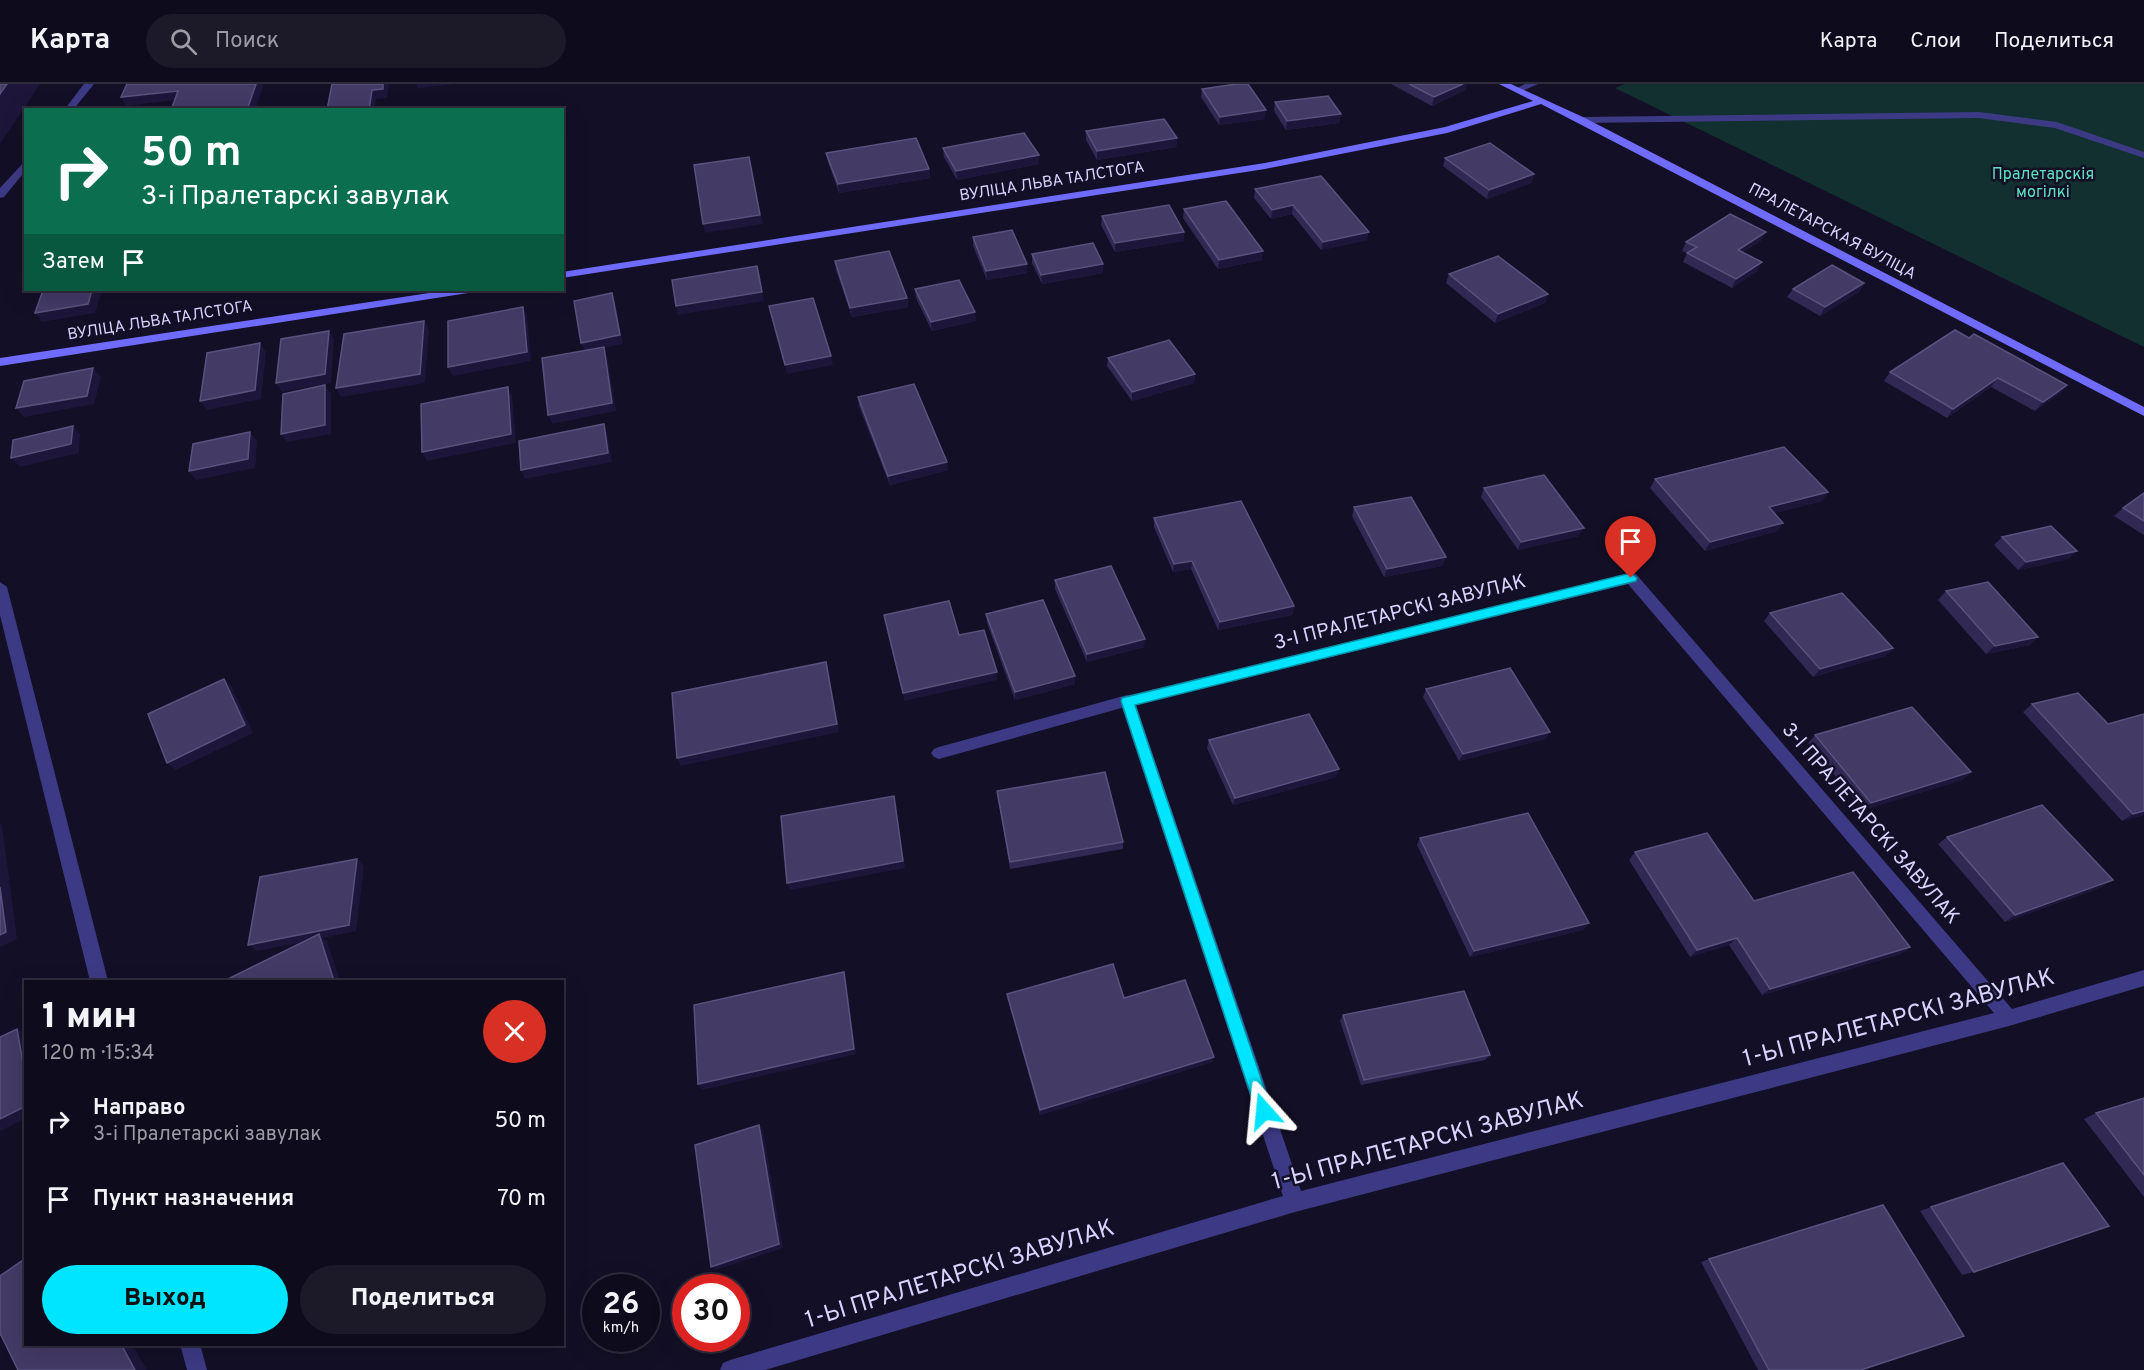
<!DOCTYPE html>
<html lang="ru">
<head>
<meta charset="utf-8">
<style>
  body { margin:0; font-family:Overpass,sans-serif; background:#1c1929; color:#f1f3f6; height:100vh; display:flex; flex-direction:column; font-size:22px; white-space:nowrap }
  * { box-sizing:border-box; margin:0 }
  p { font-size:20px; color:#9b9ba3 }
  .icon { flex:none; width:33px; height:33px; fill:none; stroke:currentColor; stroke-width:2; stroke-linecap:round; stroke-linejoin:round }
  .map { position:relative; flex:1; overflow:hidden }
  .side { position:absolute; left:24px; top:896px; width:540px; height:366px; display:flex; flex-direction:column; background:#0e0b1c; border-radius:0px; box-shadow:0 6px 24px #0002,0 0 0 2px #2e2b3b }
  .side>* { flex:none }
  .top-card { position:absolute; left:24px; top:24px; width:540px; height:183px; border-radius:0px; box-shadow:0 6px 24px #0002,0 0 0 2px #2e2b3b; background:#0b6e4f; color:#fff; overflow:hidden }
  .speed { position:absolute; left:582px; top:1190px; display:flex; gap:12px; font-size:30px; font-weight:700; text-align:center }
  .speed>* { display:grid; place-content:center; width:78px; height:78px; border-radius:50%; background:#0e0b1c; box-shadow:0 6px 24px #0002,0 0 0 2px #2e2b3b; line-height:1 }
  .speed small { font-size:15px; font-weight:400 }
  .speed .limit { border:9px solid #d22; background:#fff; color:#111 }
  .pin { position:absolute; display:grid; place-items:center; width:51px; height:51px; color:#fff; margin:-62px -26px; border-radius:50% 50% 50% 0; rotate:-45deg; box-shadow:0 0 6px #0007 }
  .pin .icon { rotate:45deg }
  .me { position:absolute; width:66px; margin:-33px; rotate:342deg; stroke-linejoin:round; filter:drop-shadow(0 0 4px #0008) }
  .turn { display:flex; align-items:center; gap:21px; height:126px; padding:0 18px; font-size:27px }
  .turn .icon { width:78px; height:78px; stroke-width:2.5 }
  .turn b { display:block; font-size:42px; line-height:51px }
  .then { display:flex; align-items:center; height:57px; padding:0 18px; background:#0003; gap:12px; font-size:22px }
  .round { display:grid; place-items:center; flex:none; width:63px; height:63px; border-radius:32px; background:#1c1929 }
  .summary { display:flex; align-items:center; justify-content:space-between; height:102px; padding:0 18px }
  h1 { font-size:36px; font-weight:800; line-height:45px }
  .action { display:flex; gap:12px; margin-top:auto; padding:12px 18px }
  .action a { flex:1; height:69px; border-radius:36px; background:#00e5ff; color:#111; font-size:24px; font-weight:800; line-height:69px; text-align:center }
  .action a+a { background:#1c1929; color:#f1f3f6 }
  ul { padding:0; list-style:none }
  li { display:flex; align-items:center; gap:18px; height:78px; padding:0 18px }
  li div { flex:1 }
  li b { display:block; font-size:22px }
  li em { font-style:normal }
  header { display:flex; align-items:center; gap:36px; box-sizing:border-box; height:84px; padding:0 30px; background:#0e0b1c; border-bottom:2px solid #2e2b3b }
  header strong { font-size:28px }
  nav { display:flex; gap:33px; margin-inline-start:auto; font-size:21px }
  .search { width:420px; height:54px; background:#1c1929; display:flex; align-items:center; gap:15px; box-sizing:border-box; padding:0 21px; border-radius:33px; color:#9b9ba3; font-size:22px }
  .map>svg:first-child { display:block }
</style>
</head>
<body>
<header>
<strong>Карта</strong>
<div class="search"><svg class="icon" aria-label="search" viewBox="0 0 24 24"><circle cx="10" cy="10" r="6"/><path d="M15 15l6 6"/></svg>Поиск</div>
<nav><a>Карта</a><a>Слои</a><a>Поделиться</a></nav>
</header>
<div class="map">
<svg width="2144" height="1286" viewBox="0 0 2144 1286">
  <rect width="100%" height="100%" fill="#130f26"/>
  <path fill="#12302f" d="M1625 0H2144V263L1615 4Z"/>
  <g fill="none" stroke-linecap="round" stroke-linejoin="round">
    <g fill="#3d3a85" fill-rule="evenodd">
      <path d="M84 0H94L73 26H64Z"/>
      <path d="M1979 28 2057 38 2144 68V74L2055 44 1979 34 1582 39 1577 36 1582 33Z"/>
      <path d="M26 76V86L4 113 0 114V104Z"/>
      <path d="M1127 611 1132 613 1134 617 1132 621 939 675 934 673 931 669 934 665 939 663Z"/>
    </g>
    <g fill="#3d3a85" fill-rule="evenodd">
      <path d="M1525 0H1538L1518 9 1513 6Z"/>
      <path d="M1631 489 1636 490 2012 925 2144 886V902L2009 942 1295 1128 765 1286H720L723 1279 730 1276 1283 1112 1120 617 1122 613ZM1628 500 1994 929 1301 1107 1136 621Z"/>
      <path d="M0 498 7 503 108 897H90L0 531Z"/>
      <path d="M180 1260H200L207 1286H187Z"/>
    </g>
    <g fill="#6f6bff" fill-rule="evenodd">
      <path d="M1499 0H1511L1585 34 2144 323V332L1541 20 1447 49 1265 85 562 194V188L1265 79 1445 43 1533 17Z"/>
      <path d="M449 206H474L468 209 0 282V274Z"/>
    </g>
  </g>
  <g fill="#312854">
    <path d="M1391 0H1467L1465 6 1432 22Z"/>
    <path d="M1202 5 1265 35 1219 41 1201 13Z"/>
    <path d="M1275 18 1341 30 1339 39 1286 46 1274 27Z"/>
    <path d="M1086 47 1177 54 1176 63 1097 76 1086 56Z"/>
    <path d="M943 64 1039 71V80L957 96 944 73Z"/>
    <path d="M826 69 929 85 930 94 839 109 828 78Z"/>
    <path d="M1445 74 1534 90 1531 99 1487 115 1443 82Z"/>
    <path d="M1321 92 1367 156 1321 166 1292 130 1271 135 1254 114 1255 105Z"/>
    <path d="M1184 125 1262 176 1218 185 1183 134Z"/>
    <path d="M1102 132 1184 157 1115 168 1101 141Z"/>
    <path d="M973 153 1027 180V189L987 196 973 162Z"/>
    <path d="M1761 157 1743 168 1757 187 1732 204 1683 178 1687 169 1682 167 1686 158Z"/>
    <path d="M1032 170 1103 189 1042 200 1032 179Z"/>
    <path d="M835 177 907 214 908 223 852 233 836 186Z"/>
    <path d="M1449 190 1548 210 1545 219 1495 239 1446 199Z"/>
    <path d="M1864 199 1859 208 1820 232 1787 213 1793 205Z"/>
    <path d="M915 205 976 237 932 247 916 214Z"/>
    <path d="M1969 254 2067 301 2060 309 2035 327 1991 303 1947 334 1884 297 1890 288Z"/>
    <path d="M1108 274 1195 290 1194 299 1132 317 1107 282Z"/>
    <path d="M858 313 948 386 890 401 859 322Z"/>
    <path d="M1655 395 1828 408 1822 417 1774 429 1783 439 1777 447 1705 467 1650 404Z"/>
    <path d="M1484 404 1579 452 1518 466 1481 413Z"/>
    <path d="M2144 409V451L2114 432 2123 424Z"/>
    <path d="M1354 423 1446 473 1442 482 1384 493 1352 432Z"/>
    <path d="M1154 434 1294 522 1292 531 1218 546 1191 485 1173 488 1154 443Z"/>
    <path d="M2002 453 2077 467 2068 475 2018 486 1994 461Z"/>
    <path d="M1055 496 1144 563 1087 578 1055 505Z"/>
    <path d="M1946 507 2030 561 1986 570 1938 516Z"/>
    <path d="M1770 529 1893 564 1885 572 1813 593 1764 537Z"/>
    <path d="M986 530 1075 600 1015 616 987 539Z"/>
    <path d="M1426 605 1550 648 1545 655 1459 677 1423 613Z"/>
    <path d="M2032 620 2108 640 2144 630V731L2122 737 2023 628Z"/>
    <path d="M1815 651 1971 688 1962 696 1863 726 1808 659Z"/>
    <path d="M1209 656 1339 685 1336 693 1233 721 1207 664Z"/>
    <path d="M997 707 1123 758V765L1010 785Z"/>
    <path d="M1947 753 2102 803 2005 838 1938 760Z"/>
    <path d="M1420 754 1589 839 1583 846 1470 873 1417 761Z"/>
    <path d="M1635 768 1754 817 1910 863 1901 870 1762 911 1729 861 1690 873 1629 776Z"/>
    <path d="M1007 910 1124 914 1212 978 1040 1031 1008 916Z"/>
    <path d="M1343 931 1490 971 1485 976 1361 1001 1340 937Z"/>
    <path d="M2144 1014V1113L2084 1035 2096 1029Z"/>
    <path d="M1931 1123 1974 1188 1962 1191 1920 1127Z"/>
    <path d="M1709 1175 1861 1286H1758L1701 1178Z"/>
  </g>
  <g fill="#1d163a">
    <path d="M7 0H40L0 60V10Z"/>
    <path d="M256 0H264L255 26H247Z"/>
    <path d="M383 0H389L387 14 376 15 374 26H369L372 6Z"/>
    <path d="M416 0H456L418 4Z"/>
    <path d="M1463 0H1467L1465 6 1432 22 1434 13Z"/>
    <path d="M178 7 184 15 126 22 121 13Z"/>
    <path d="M1266 26 1265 35 1219 41 1220 33Z"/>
    <path d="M1341 30 1339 39 1286 46 1287 37Z"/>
    <path d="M1177 54 1176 63 1097 76V67Z"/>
    <path d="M1039 71V80L957 96 956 87Z"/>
    <path d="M749 73 763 140 705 149 703 140Z"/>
    <path d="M929 85 930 94 839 109 838 100Z"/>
    <path d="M1534 90 1531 99 1487 115 1489 106Z"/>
    <path d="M1293 121 1292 130 1271 135 1272 126Z"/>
    <path d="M1184 148V157L1115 168V159Z"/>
    <path d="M1369 148 1367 156 1321 166 1323 158Z"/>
    <path d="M1766 148 1761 157 1733 174 1738 166Z"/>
    <path d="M1263 167 1262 176 1218 185 1219 176Z"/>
    <path d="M1762 178 1757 187 1732 204 1736 195Z"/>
    <path d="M1027 180V189L987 196 986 187Z"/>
    <path d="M1103 180V189L1042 200 1041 191Z"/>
    <path d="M759 191 764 217 678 231 676 222Z"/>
    <path d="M1864 199 1859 208 1820 232 1825 223Z"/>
    <path d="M92 206H102L95 229 42 238 35 229Z"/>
    <path d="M612 209 615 218 623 260 604 264 607 272 616 327 552 340 548 331 585 268 581 259Z"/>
    <path d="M1548 210 1545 219 1495 239 1498 230Z"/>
    <path d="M907 214 908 223 852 233 850 224Z"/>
    <path d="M523 223 527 232 531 277 453 292 448 283Z"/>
    <path d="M975 228 976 237 932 247 931 238Z"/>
    <path d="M424 237 429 246 425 299 341 313 336 304Z"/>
    <path d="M329 247 334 256 331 299 282 308 276 299Z"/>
    <path d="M260 259 266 268 261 315 207 326 200 317Z"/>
    <path d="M831 272 833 281 787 290 785 281Z"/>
    <path d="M93 284 101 293 94 320 24 333 16 324Z"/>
    <path d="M1195 290 1194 299 1132 317V308Z"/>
    <path d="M1998 294 1991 303 1947 334 1953 325Z"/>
    <path d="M325 301 331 310V350L287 358 281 350Z"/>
    <path d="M2067 301 2060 309 2035 327 2043 318Z"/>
    <path d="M508 303 512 312 516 359 427 377 422 368Z"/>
    <path d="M604 340 607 349 612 378 525 395 521 386Z"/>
    <path d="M73 342 80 351 79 369 20 383 11 374Z"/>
    <path d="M250 348 257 357 255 384 196 396 189 387Z"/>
    <path d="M947 378 948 386 890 401 888 392Z"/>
    <path d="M1828 408 1822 417 1763 432 1769 423Z"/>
    <path d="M1783 439 1777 447 1705 467 1710 458Z"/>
    <path d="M1584 444 1579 452 1518 466 1521 458Z"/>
    <path d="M2077 467 2068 475 2018 486 2026 478Z"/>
    <path d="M1446 473 1442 482 1384 493 1387 485Z"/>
    <path d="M1192 477 1191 485 1173 488 1174 480Z"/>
    <path d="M1294 522 1292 531 1218 546 1220 538Z"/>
    <path d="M2038 553 2030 561 1986 570 1995 562Z"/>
    <path d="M1145 555 1144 563 1087 578V570Z"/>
    <path d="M1893 564 1885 572 1813 593 1820 585Z"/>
    <path d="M826 578 839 648 681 682 677 674Z"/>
    <path d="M997 588V596L904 617 903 609Z"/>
    <path d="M1075 592V600L1015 616V608Z"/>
    <path d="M224 595 232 603 253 649 176 686 167 679Z"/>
    <path d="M1550 648 1545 655 1459 677 1463 670Z"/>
    <path d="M1339 685 1336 693 1233 721 1235 714Z"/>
    <path d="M1971 688 1962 696 1863 726 1871 719Z"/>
    <path d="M894 712 905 784 790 806 787 799Z"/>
    <path d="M2144 727V731L2122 737 2133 730Z"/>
    <path d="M0 740 2 741 17 855 0 863Z"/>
    <path d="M357 775 364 782 356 847 323 854 327 857 340 897H334L320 855 257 867 248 861Z"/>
    <path d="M2113 796 2102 803 2005 838 2015 831Z"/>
    <path d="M1589 839 1583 846 1470 873 1474 867Z"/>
    <path d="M1737 854 1729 861 1690 873 1697 866Z"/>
    <path d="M1910 863 1901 870 1762 911 1770 905Z"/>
    <path d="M844 888 846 894 856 970 702 1006 698 1000Z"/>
    <path d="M17 945 26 950V996Z"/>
    <path d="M1214 973 1212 978 1040 1031V1026Z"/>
    <path d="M26 1022V1034L0 1047V1035Z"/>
    <path d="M759 1041 763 1046 783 1164 716 1186 711 1183Z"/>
    <path d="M121 1260H132L147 1286H135Z"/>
  </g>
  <g fill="#433a66" stroke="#5a527e" stroke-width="1.5">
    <path d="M0 0H7L0 10Z"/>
    <path d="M127 0H256L247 26H171L178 7 121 13Z"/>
    <path d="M332 0H383V5L372 6 369 26H327Z"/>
    <path d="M1236 0H1248L1266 26 1220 33 1202 5Z"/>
    <path d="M1409 0H1463L1434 13Z"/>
    <path d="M1328 12 1341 30 1287 37 1275 18Z"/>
    <path d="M1164 35 1177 54 1097 67 1086 47Z"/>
    <path d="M1024 49 1039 71 956 87 943 64Z"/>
    <path d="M916 54 929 85 838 100 826 69Z"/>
    <path d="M1490 59 1534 90 1489 106 1445 74Z"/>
    <path d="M749 73 760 131 703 140 694 81Z"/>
    <path d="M1321 92 1369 148 1323 158 1293 121 1272 126 1255 105Z"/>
    <path d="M1226 117 1263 167 1219 176 1184 125Z"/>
    <path d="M1169 121 1184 148 1115 159 1102 132Z"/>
    <path d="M1730 130 1766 148 1738 166 1762 178 1736 195 1687 169 1697 163 1686 158Z"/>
    <path d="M1012 146 1027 180 986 187 973 153Z"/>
    <path d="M1093 159 1103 180 1041 191 1032 170Z"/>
    <path d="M889 167 907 214 850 224 835 177Z"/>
    <path d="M1498 172 1548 210 1498 230 1449 190Z"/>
    <path d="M1832 181 1864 199 1825 223 1793 205Z"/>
    <path d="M757 182 762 208 676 222 672 196Z"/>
    <path d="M959 196 975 228 931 238 915 205Z"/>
    <path d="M43 206H92L88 220 35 229Z"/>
    <path d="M612 209 620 251 581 259 574 217Z"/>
    <path d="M813 214 831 272 785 281 769 222Z"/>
    <path d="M523 223 527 268 448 283V237Z"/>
    <path d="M424 237 420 290 336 304 344 250Z"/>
    <path d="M1955 246 1969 254 1974 250 2067 301 2043 318 1998 294 1953 325 1890 288Z"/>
    <path d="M329 247 325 290 276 299 281 255Z"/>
    <path d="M1169 256 1195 290 1132 308 1108 274Z"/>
    <path d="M260 259 255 306 200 317 207 269Z"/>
    <path d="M604 263 612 319 548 331 542 274Z"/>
    <path d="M93 284 87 312 16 324 24 297Z"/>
    <path d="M914 300 947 378 888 392 858 313Z"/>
    <path d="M325 301V341L281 350 283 310Z"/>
    <path d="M508 303 511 350 422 368 421 320Z"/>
    <path d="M604 340 608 369 521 386 519 357Z"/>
    <path d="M73 342 71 360 11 374 13 356Z"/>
    <path d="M250 348 248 375 189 387 193 360Z"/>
    <path d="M1784 363 1828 408 1769 423 1783 439 1710 458 1655 395Z"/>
    <path d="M1544 391 1584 444 1521 458 1484 404Z"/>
    <path d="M2144 409V437L2123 424Z"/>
    <path d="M1411 413 1446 473 1387 485 1354 423Z"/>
    <path d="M1241 417 1294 522 1220 538 1192 477 1174 480 1154 434Z"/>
    <path d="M2051 442 2077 467 2026 478 2002 453Z"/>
    <path d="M1111 482 1145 555 1087 570 1055 496Z"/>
    <path d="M1988 498 2038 553 1995 562 1946 507Z"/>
    <path d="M1842 509 1893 564 1820 585 1770 529Z"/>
    <path d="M1043 516 1075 592 1015 608 986 530Z"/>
    <path d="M949 517 959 551 984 546 997 588 903 609 884 531Z"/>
    <path d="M826 578 837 640 677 674 672 609Z"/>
    <path d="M1510 584 1550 648 1463 670 1426 605Z"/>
    <path d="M224 595 245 641 167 679 148 630Z"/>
    <path d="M2078 609 2108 640 2144 630V727L2133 730 2032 620Z"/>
    <path d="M1912 623 1971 688 1871 719 1815 651Z"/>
    <path d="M1309 630 1339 685 1235 714 1209 656Z"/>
    <path d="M1105 688 1123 758 1010 778 997 707Z"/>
    <path d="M894 712 903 777 787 799 781 732Z"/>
    <path d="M2042 721 2113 796 2015 831 1947 753Z"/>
    <path d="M1528 729 1589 839 1474 867 1420 754Z"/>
    <path d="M1707 749 1754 817 1853 788 1910 863 1770 905 1737 854 1697 866 1635 768Z"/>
    <path d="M357 775 349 841 248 861 260 793Z"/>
    <path d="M0 803 6 848 0 851Z"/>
    <path d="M319 850 334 897H224Z"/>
    <path d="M1113 880 1124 914 1185 896 1214 973 1040 1026 1007 910Z"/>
    <path d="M844 888 854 965 698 1000 694 921Z"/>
    <path d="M1464 907 1490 971 1364 996 1343 931Z"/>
    <path d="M17 945 26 996V1022L0 1035V953Z"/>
    <path d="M2144 1014V1091L2096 1029Z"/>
    <path d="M759 1041 779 1160 711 1183 695 1061Z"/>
    <path d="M2063 1079 2109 1142 1974 1188 1931 1123Z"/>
    <path d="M1883 1121 1964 1252 1861 1286H1769L1709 1175Z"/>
    <path d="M26 1174V1260H121L135 1286H18L0 1249V1192Z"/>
  </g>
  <path fill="#00e5ff" stroke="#0095a6" stroke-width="1.5" d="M1631 489 1637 494 1636 497 1135 621 1272 1027 1270 1033 1264 1035 1258 1033 1121 617 1122 614Z"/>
  <g text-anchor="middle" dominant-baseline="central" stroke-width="5" stroke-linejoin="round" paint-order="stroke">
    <g font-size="16" fill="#5fe0c0" stroke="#130f26">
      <text x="2043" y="91">Пралетарскія<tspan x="2043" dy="18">могілкі</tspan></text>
    </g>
    <g font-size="16" fill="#d9d4ff" stroke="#130f26">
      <text transform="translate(1052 98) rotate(-9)">ВУЛІЦА ЛЬВА ТАЛСТОГА</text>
      <text transform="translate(1832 148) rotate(28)">ПРАЛЕТАРСКАЯ ВУЛІЦА</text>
      <text transform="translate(160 237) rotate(-9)">ВУЛІЦА ЛЬВА ТАЛСТОГА</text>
    </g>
    <g font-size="20" fill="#d9d4ff" stroke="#130f26">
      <text transform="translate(1400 529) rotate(-14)">3-І ПРАЛЕТАРСКІ ЗАВУЛАК</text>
      <text transform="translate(1870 740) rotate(49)">3-І ПРАЛЕТАРСКІ ЗАВУЛАК</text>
    </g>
    <g font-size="24" fill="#d9d4ff" stroke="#130f26">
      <text transform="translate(1899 935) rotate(-15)">1-Ы ПРАЛЕТАРСКІ ЗАВУЛАК</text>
      <text transform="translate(1428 1058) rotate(-15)">1-Ы ПРАЛЕТАРСКІ ЗАВУЛАК</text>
      <text transform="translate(960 1191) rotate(-17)">1-Ы ПРАЛЕТАРСКІ ЗАВУЛАК</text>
    </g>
  </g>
</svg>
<div class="speed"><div>26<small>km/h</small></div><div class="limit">30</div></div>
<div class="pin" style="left:1631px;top:494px;background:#d93025"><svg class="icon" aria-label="arrive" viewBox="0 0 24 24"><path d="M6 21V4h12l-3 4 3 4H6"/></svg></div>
<svg class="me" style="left:1264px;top:1027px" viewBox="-20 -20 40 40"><path d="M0-17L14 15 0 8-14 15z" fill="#00e5ff" stroke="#fff" stroke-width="4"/></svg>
<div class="top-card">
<div class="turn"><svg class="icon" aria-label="right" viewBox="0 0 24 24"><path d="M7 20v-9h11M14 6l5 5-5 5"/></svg><div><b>50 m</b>3-і Пралетарскі завулак</div></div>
<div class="then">Затем<svg class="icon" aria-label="arrive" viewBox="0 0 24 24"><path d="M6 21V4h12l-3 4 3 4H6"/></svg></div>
</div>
<section class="side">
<div class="summary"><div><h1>1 мин</h1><p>120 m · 15:34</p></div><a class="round" style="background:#d93025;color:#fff"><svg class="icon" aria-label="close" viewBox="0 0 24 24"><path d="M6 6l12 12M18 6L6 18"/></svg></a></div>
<ul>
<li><svg class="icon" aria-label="right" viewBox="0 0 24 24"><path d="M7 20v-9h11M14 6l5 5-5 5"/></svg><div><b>Направо</b><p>3-і Пралетарскі завулак</p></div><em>50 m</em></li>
<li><svg class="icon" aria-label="arrive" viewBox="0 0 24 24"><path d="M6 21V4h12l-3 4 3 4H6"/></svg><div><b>Пункт назначения</b></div><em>70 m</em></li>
</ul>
<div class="action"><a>Выход</a><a>Поделиться</a></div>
</section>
</div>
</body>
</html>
